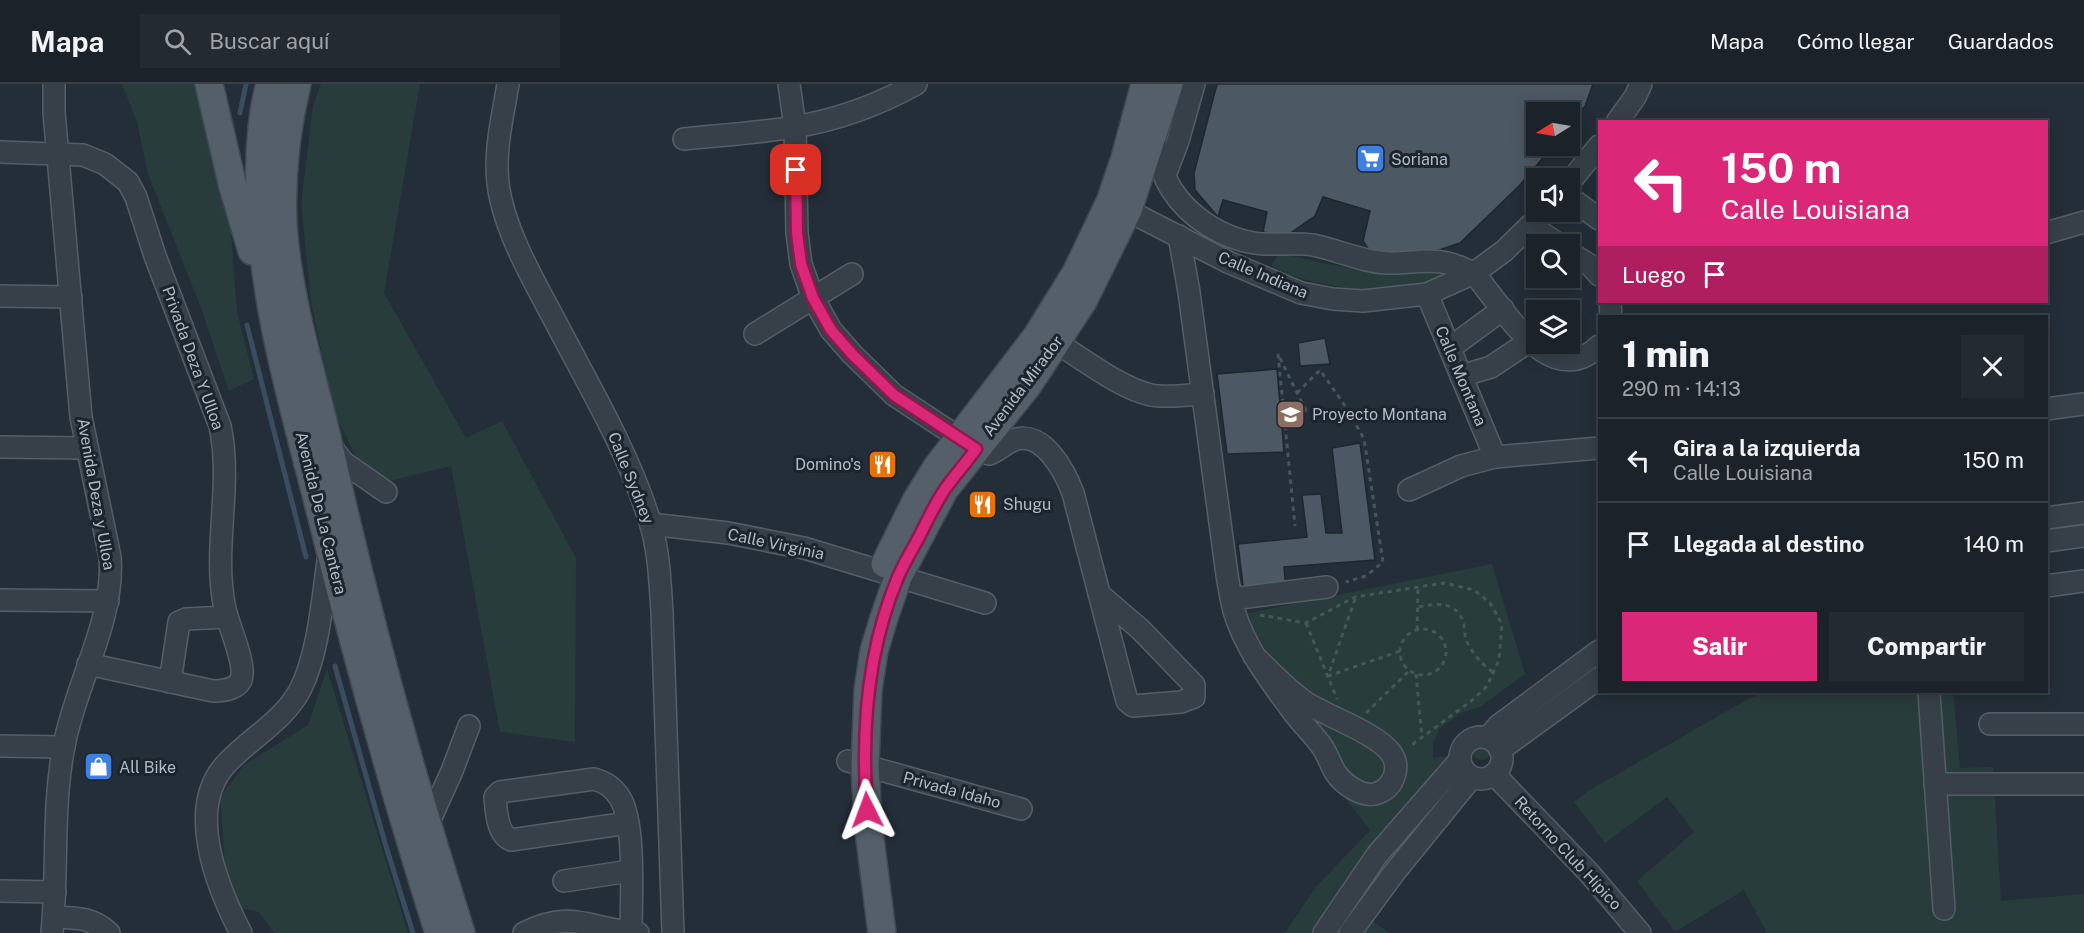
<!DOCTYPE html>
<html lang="es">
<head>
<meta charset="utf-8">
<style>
  body { margin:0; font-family:"Public Sans",sans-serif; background:#242a32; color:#f1f3f6; height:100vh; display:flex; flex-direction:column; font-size:22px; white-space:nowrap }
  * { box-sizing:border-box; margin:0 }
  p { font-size:20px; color:#a0a4a8 }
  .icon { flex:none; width:33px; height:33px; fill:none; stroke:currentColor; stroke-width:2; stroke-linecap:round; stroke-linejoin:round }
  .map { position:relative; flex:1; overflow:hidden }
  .details { position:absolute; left:1598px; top:231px; width:450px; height:378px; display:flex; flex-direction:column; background:#1b222a; border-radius:0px; box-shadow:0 3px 15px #0003,0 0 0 2px #393f47 }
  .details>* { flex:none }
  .guide { position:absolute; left:1598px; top:36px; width:450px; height:183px; border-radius:0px; box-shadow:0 3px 15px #0003,0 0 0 2px #393f47; background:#db2777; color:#fff; overflow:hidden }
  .needle { width:39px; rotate:259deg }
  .fabs { position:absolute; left:1526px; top:18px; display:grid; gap:12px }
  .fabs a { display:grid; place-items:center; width:54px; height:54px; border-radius:0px; background:#1b222a; box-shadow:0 3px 15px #0003,0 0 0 2px #393f47; font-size:30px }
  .pin { position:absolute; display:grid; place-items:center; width:51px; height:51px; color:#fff; margin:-26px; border-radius:12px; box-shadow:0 3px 9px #0006 }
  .me { position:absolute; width:66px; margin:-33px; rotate:357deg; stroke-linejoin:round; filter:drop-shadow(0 0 4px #0008) }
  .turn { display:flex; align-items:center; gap:21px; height:126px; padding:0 24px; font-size:27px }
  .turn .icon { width:78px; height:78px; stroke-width:2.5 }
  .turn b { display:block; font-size:42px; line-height:51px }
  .then { display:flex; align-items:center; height:57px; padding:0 24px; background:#0003; gap:12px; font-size:22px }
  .round { display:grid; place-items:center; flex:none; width:63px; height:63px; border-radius:0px; background:#242a32 }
  .overview { display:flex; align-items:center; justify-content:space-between; height:102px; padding:0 24px }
  h1 { font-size:36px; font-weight:800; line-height:45px }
  .action { display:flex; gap:12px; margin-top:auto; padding:12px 24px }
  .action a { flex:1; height:69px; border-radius:0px; background:#db2777; color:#fff; font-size:24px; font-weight:800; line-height:69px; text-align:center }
  .action a+a { background:#242a32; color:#f1f3f6 }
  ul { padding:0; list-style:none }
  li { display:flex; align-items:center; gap:18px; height:84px; padding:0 24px; border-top:2px solid #393f47 }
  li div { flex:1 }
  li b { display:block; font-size:22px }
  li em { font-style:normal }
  header { display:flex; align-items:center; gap:36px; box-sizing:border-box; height:84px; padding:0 30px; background:#1b222a; border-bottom:2px solid #393f47 }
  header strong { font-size:28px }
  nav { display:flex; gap:33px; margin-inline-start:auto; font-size:21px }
  .search { width:420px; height:54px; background:#242a32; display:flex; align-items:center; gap:15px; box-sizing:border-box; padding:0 21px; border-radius:0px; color:#a0a4a8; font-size:22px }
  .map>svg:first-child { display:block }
</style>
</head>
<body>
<header>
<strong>Mapa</strong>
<div class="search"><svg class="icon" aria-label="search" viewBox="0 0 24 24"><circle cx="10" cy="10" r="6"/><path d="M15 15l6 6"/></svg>Buscar aquí</div>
<nav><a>Mapa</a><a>Cómo llegar</a><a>Guardados</a></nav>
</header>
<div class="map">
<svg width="2084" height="849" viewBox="0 0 2084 849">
  <rect width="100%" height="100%" fill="#242e38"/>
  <g fill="#283c3b">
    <path d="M122 0H199L229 123 237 228 254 295 229 307 200 221 148 90 137 38Z"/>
    <path d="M321 0H420L384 209 466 354 502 337 576 474 575 658 500 648 451 382 386 398 362 385 334 328 311 217 301 120 313 22Z"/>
    <path d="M1287 171 1370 189 1436 186 1440 191C1433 194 1426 198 1418 200 1377 213 1309 202 1271 182L1278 172Z"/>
    <path d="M1492 480 1525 590 1480 623 1463 628 1440 644 1433 659V674L1459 670 1321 849H1285L1316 803 1370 746 1339 706 1364 716 1401 670 1391 652 1304 612 1268 571 1252 542 1248 529Z"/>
    <path d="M327 585 408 849H274L259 828 240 824 225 780 220 714 244 681 308 641Z"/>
    <path d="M1765 608H1953L1960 684 1993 683 2001 817 2084 810V849H1767L1744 806 1675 848 1637 797 1694 748 1667 713 1605 759 1574 718 1588 707 1748 615Z"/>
    <path d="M1288 611 1390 676 1386 693 1372 705 1349 699Z"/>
    <circle cx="1482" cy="667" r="9"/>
    <path d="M1359 827 1389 849H1344Z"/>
  </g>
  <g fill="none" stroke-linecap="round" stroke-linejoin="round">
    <g stroke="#3a4d60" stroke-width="5">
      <path d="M240 29 246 0"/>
      <path d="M247 241 306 473"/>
      <path d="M335 582 385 759 413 849"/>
    </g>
  </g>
  <g fill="#4c5864" stroke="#1e272f" stroke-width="1.5">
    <path d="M1217 0H1593L1585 22 1569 42V28H1536V62H1553L1519 102 1460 159 1418 173 1371 169 1363 157 1370 127 1323 113 1315 132 1286 152 1263 148 1267 128 1223 116 1218 133 1195 106 1194 89Z"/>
    <path d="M1325 254 1330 280 1300 282 1298 259Z"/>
    <path d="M1277 285 1284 368 1227 370 1217 290Z"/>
    <path d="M1360 359 1375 476 1284 483 1286 505 1244 510 1238 460 1307 453 1302 411 1321 410 1326 449H1342L1332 364Z"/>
  </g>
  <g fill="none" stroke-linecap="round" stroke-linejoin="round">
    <defs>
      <g id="minor">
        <path d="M508 0C503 32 494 66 498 99 503 143 532 194 553 233 587 299 628 366 650 438 659 466 660 498 662 528L673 849"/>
        <path d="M789 0 795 43 797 149 801 180 813 214 831 246 852 270 894 311 976 365 989 370C998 367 1005 359 1014 356 1043 345 1065 388 1073 409L1127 617 1133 622 1181 618 1194 613V601L1141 546 1099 510"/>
        <path d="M1617 38 1635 13 1641 0"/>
        <path d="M1152 51C1158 69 1161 90 1172 106 1189 133 1222 154 1254 159 1274 162 1293 158 1313 161 1338 166 1362 178 1388 179 1407 180 1427 174 1447 179 1455 181 1466 185 1472 189 1478 192 1483 201 1487 206 1512 237 1554 305 1599 262"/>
        <path d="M684 55C721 51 758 49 794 43 837 36 878 21 916 0"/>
        <path d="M0 68 83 71 105 80 128 98 136 113 155 172 220 342C233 403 212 464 225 525 229 542 244 576 242 591 241 605 224 607 213 607L88 580"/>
        <path d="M1165 91 1178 57 1194 0"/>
        <path d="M1569 99 1599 62"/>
        <path d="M1569 113 1599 135"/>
        <path d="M1115 120 1228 178 1301 209 1333 215 1363 217 1427 210 1474 189 1504 167 1544 128"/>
        <path d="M1532 142 1558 160"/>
        <path d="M2046 149 2084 138"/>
        <path d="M1179 152 1189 208 1227 491C1229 503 1231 515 1234 527 1245 564 1271 598 1294 629 1303 641 1315 652 1323 664 1328 672 1331 681 1335 688 1343 700 1363 715 1378 709 1394 703 1401 683 1391 669 1375 648 1328 633 1305 618 1286 605 1270 587 1254 572"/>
        <path d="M1569 168 1591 182 1599 191"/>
        <path d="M1427 210 1495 373"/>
        <path d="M0 212 71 213"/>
        <path d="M1610 218 1611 232"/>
        <path d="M755 250 852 190"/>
        <path d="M1057 259C1083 275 1122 305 1151 311 1167 314 1187 311 1203 310"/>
        <path d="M1450 264 1503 225"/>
        <path d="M1461 292 1491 283 1530 257"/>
        <path d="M2046 325 2084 320"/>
        <path d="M329 360 343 378 386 408"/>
        <path d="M0 363 86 364"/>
        <path d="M1409 406 1461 382 1495 373 1599 364"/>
        <path d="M2046 434 2084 429"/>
        <path d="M651 440 728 449 804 464 985 519"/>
        <path d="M2046 457 2084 452"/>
        <path d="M2046 502 2084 497"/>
        <path d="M1232 515 1327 503"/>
        <path d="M0 516 108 517"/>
        <path d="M170 598 179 538 186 535 227 533"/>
        <path d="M1929 608 1944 825"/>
        <path d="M1990 640H2084"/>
        <circle cx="1481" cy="674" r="21"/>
        <path d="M1488 654 1498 642 1599 567"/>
        <path d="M0 662 64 663"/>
        <path d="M1500 666 1599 594"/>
        <path d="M848 677 1021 725"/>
        <path d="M1494 690 1590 790 1640 849"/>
        <path d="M1935 700H2084"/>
        <path d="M628 739 511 756C497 750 496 726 495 713L500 708 594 695C605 698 614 704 620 714 636 740 631 816 631 848"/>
        <path d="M428 740 452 687 469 642"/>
        <path d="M564 797 630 787"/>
        <path d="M0 807 55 808"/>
        <path d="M54 833C76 834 92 833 109 849"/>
        <path d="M52 849C58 787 52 723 64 662 75 601 115 536 110 473L81 333 54 28V0"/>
        <path d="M241 849C217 803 184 722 228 678 252 653 285 636 301 604 319 568 323 510 329 470"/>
        <path d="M524 849C573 824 591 846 638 849"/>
        <path d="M1324 849 1377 771 1460 676"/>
        <path d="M1350 849 1394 789 1472 693"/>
      </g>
      <g id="major">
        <path d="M209 0 233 103 252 167"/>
        <path d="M270 0C260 36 259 75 260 112 262 218 293 320 319 422 355 566 394 708 439 849"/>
        <path d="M297 0C286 45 281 94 283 140 288 218 314 295 331 371 367 532 411 692 461 849"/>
        <path d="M885 480 916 417 937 383 1037 252 1076 189 1110 118 1125 74 1145 0"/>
        <path d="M882 849 868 739 865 682 868 606 874 567 883 537 898 493 944 406 1028 301 1083 217 1128 126 1169 0"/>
      </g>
    </defs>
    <use href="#minor" stroke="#555e66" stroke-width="24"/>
    <use href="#major" stroke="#404952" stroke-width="30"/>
    <g stroke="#455759" stroke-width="3" stroke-dasharray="4.5 4.5" stroke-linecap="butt">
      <path d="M1278 270 1295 442"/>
      <path d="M1280 274 1306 327"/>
      <path d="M1297 309 1320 286 1348 326 1364 355 1383 478 1366 492 1346 498"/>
      <path d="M1284 327 1348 326"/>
      <path d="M1355 515 1328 592 1400 567"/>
      <path d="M1419 523C1436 519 1455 517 1463 537 1465 543 1464 550 1466 555 1471 568 1482 581 1493 588"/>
      <path d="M1260 531 1306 539 1355 513 1444 499 1474 506 1490 519 1502 540 1499 576 1487 602 1475 614 1409 663"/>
      <path d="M1306 539 1337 615"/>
      <circle cx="1423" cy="568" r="23"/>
      <path d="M1417 546 1418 504"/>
      <path d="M1416 590 1422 654"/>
      <path d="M1366 629 1409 587"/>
    </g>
    <use href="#minor" stroke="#374049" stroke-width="21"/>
    <use href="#major" stroke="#555f69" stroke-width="27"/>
  </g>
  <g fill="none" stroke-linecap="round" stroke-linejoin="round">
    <defs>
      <path id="route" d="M796 86 797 149 801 180 813 214 831 246 852 270 894 311 976 365C966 379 955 391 945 405 935 420 927 437 919 453 912 466 904 479 898 493 867 567 861 647 867 726"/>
    </defs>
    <use href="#route" stroke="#8e194d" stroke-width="15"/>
    <use href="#route" stroke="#db2777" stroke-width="10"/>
  </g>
  <defs>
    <symbol id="supermarket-square" viewBox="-11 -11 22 22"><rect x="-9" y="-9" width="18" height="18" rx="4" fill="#3f7fe0" stroke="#1c252d"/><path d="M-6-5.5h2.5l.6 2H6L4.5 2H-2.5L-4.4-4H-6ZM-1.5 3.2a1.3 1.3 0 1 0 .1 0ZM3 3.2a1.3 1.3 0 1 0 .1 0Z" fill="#fff"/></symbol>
    <symbol id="school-square" viewBox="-11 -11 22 22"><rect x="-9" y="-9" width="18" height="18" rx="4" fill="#8d6e63" stroke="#1c252d"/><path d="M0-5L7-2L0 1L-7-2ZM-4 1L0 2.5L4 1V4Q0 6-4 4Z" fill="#fff"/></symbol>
    <symbol id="restaurant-square" viewBox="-11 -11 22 22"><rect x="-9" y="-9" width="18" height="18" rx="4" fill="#e8710a" stroke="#1c252d"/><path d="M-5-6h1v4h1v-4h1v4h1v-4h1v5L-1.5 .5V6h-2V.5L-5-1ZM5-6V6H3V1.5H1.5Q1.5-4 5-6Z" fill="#fff"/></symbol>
    <symbol id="shop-square" viewBox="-11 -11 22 22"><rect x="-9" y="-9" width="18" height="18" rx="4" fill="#3f7fe0" stroke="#1c252d"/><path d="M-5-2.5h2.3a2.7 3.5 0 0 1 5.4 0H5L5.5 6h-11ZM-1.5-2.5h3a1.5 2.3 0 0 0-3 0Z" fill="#fff"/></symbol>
  </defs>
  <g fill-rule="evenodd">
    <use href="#supermarket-square" x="1354" y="58" width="33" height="33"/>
    <use href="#school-square" x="1274" y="314" width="33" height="33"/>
    <use href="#restaurant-square" x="866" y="364" width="33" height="33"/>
    <use href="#restaurant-square" x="966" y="404" width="33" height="33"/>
    <use href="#shop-square" x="82" y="666" width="33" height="33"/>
  </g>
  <g text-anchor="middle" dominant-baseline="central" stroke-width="6" stroke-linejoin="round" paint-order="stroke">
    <g font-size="16" fill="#b2bbc5" stroke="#1c252d" text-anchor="start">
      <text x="1391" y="75">Soriana</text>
      <text x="1312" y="330">Proyecto Montana</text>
      <text x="861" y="380" text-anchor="end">Domino's</text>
      <text x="1003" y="420">Shugu</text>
      <text x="119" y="683">All Bike</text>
    </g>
    <g font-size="16" fill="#b2bbc5" stroke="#1c252d">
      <text transform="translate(1263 191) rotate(23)">Calle Indiana</text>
      <text transform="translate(193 274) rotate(70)">Privada Deza Y Ulloa</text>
      <text transform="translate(1461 292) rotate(67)">Calle Montana</text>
      <text transform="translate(1023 302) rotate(-53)">Avenida Mirador</text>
      <text transform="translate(631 394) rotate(68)">Calle Sydney</text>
      <text transform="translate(96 410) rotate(80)">Avenida Deza y Ulloa</text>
      <text transform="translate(321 429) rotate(76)">Avenida De La Cantera</text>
      <text transform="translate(776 460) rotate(12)">Calle Virginia</text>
      <text transform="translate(952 706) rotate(15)">Privada Idaho</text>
      <text transform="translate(1568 769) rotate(47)">Retorno Club Hípico</text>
    </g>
  </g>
</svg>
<div class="fabs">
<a><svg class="needle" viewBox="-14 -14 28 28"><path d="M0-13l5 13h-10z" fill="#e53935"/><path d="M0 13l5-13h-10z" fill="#a0a4a8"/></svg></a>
<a><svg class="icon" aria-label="sound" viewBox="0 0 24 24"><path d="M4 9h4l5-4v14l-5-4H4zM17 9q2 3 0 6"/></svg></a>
<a><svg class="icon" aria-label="search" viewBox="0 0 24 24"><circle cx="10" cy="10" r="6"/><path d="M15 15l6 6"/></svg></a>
<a><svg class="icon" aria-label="layers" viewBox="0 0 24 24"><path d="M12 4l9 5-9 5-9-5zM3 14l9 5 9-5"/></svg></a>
</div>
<div class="pin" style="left:796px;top:86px;background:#d93025"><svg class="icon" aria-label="arrive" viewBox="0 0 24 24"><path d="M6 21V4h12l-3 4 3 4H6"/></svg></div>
<svg class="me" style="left:867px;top:726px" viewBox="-20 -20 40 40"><path d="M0-17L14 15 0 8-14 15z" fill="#db2777" stroke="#fff" stroke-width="4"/></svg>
<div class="guide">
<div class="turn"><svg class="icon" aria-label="left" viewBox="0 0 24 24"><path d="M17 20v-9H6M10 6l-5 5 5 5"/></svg><div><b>150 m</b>Calle Louisiana</div></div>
<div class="then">Luego<svg class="icon" aria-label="arrive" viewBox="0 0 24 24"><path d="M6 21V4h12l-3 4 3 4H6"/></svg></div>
</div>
<section class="details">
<div class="overview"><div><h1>1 min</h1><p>290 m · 14:13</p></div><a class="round"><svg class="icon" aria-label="close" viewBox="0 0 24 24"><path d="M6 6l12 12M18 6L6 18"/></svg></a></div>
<ul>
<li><svg class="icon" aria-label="left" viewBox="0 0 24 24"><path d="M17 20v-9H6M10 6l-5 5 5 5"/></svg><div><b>Gira a la izquierda</b><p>Calle Louisiana</p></div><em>150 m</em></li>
<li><svg class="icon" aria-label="arrive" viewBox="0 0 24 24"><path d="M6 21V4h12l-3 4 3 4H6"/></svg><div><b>Llegada al destino</b></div><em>140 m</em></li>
</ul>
<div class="action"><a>Salir</a><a>Compartir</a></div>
</section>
</div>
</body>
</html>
